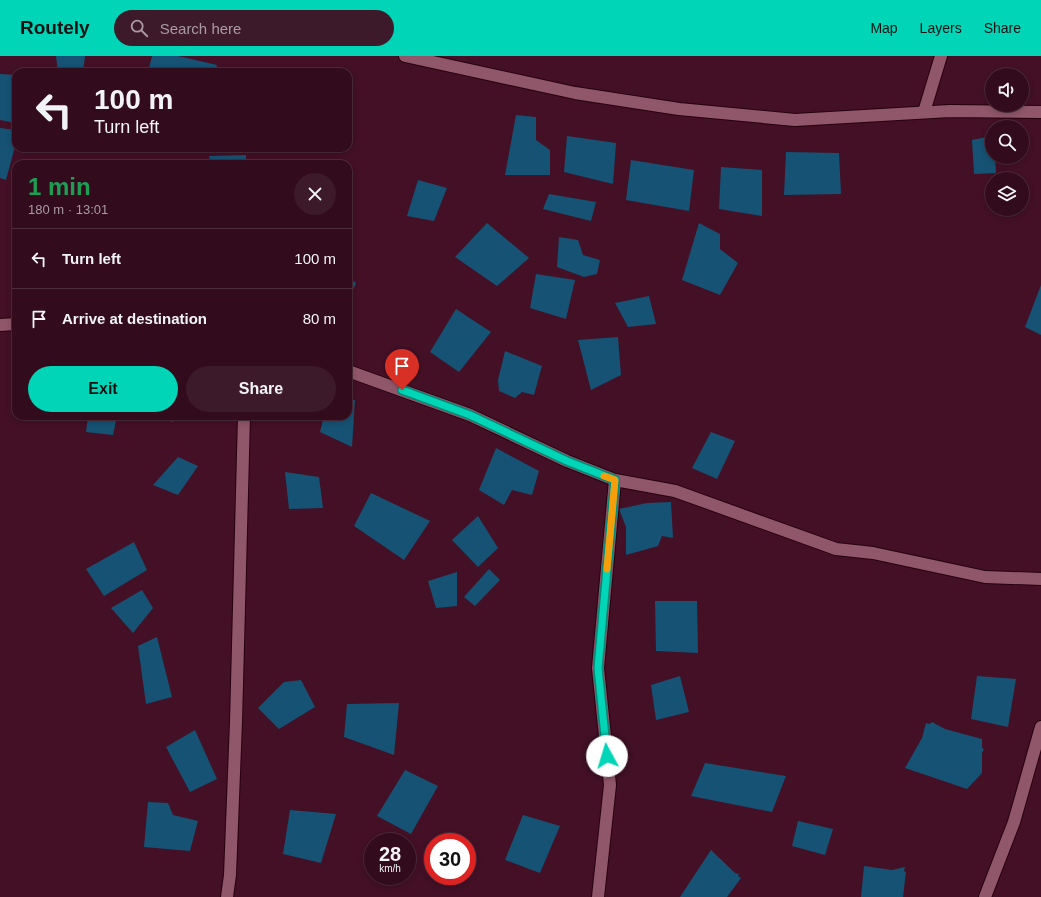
<!DOCTYPE html>
<html lang="en">
<head>
<meta charset="utf-8">
<style>
  body { margin:0; font-family:Arial,sans-serif; background:#3d1a29; color:#f1f3f6; height:100vh; display:flex; flex-direction:column; font-size:15px; white-space:nowrap }
  * { box-sizing:border-box; margin:0 }
  p { font-size:13px; color:#a89ba3 }
  .icon { flex:none; width:22px; height:22px; fill:none; stroke:currentColor; stroke-width:2; stroke-linecap:round; stroke-linejoin:round }
  .map { position:relative; flex:1; overflow:hidden }
  .drawer { position:absolute; left:12px; top:104px; width:340px; height:260px; display:flex; flex-direction:column; background:#320c1c; border-radius:12px; box-shadow:0 2px 6px #0003,0 0 0 1px #4d2c3b }
  .drawer>* { flex:none }
  .hud { position:absolute; left:12px; top:12px; width:340px; height:84px; border-radius:12px; box-shadow:0 2px 6px #0003,0 0 0 1px #4d2c3b; background:#320c1c; color:#f1f3f6; overflow:hidden }
  .controls { position:absolute; left:985px; top:12px; display:grid; gap:8px }
  .controls a { display:grid; place-items:center; width:44px; height:44px; border-radius:50%; background:#320c1c; box-shadow:0 2px 6px #0003,0 0 0 1px #4d2c3b; font-size:20px }
  .speed { position:absolute; left:364px; top:777px; display:flex; gap:8px; font-size:20px; font-weight:700; text-align:center }
  .speed>* { display:grid; place-content:center; width:52px; height:52px; border-radius:50%; background:#320c1c; box-shadow:0 2px 6px #0003,0 0 0 1px #4d2c3b; line-height:1 }
  .speed small { font-size:10px; font-weight:400 }
  .speed .limit { border:6px solid #d22; background:#fff; color:#111 }
  .pin { position:absolute; display:grid; place-items:center; width:34px; height:34px; color:#fff; margin:-41px -17px; border-radius:50% 50% 50% 0; rotate:-45deg; box-shadow:0 0 4px #0007 }
  .pin .icon { rotate:45deg }
  .me { position:absolute; width:44px; margin:-22px; rotate:354deg; stroke-linejoin:round; filter:drop-shadow(0 0 3px #0008) }
  .turn { display:flex; align-items:center; gap:14px; height:84px; padding:0 16px; font-size:18px }
  .turn .icon { width:52px; height:52px; stroke-width:2.5 }
  .turn b { display:block; font-size:28px; line-height:34px }
  .round { display:grid; place-items:center; flex:none; width:42px; height:42px; border-radius:21px; background:#3d1a29 }
  .overview { display:flex; align-items:center; justify-content:space-between; height:68px; padding:0 16px }
  h1 { font-size:24px; font-weight:700; line-height:30px; color:#1e9e55 }
  .cta { display:flex; gap:8px; margin-top:auto; padding:8px 16px }
  .cta a { flex:1; height:46px; border-radius:24px; background:#00d5b7; color:#111; font-size:16px; font-weight:700; line-height:46px; text-align:center }
  .cta a+a { background:#3d1a29; color:#f1f3f6 }
  ul { padding:0; list-style:none }
  li { display:flex; align-items:center; gap:12px; height:60px; padding:0 16px; border-top:1px solid #4d2c3b }
  li div { flex:1 }
  li b { display:block; font-size:15px }
  li em { font-style:normal }
  header { display:flex; align-items:center; gap:24px; box-sizing:border-box; height:56px; padding:0 20px; background:#00d5b7; color:#111 }
  header strong { font-size:19px }
  nav { display:flex; gap:22px; margin-inline-start:auto; font-size:14px }
  .search { width:280px; height:36px; background:#3d1a29; display:flex; align-items:center; gap:10px; box-sizing:border-box; padding:0 14px; border-radius:22px; color:#a89ba3; font-size:15px }
  .map>svg:first-child { display:block }
</style>
</head>
<body>
<header>
<strong>Routely</strong>
<div class="search"><svg class="icon" aria-label="search" viewBox="0 0 24 24"><circle cx="10" cy="10" r="6"/><path d="M15 15l6 6"/></svg>Search here</div>
<nav><a>Map</a><a>Layers</a><a>Share</a></nav>
</header>
<div class="map">
<svg width="1041" height="841" viewBox="0 0 1041 841">
  <rect width="100%" height="100%" fill="#431026"/>
  <g fill="#165273">
    <path d="M56 0H85L83 16H58Z"/>
    <path d="M152 0H178L217 9 215 16H148Z"/>
    <path d="M0 18 16 19V67L0 64Z"/>
    <path d="M516 59 536 61V84L550 94V119H505Z"/>
    <path d="M0 72 16 74V87L6 124 0 122Z"/>
    <path d="M567 80 616 87 613 128 564 116Z"/>
    <path d="M992 80V101H995L996 117 974 118 972 84Z"/>
    <path d="M786 96 839 97 841 138 784 139Z"/>
    <path d="M246 99V108H211L209 100Z"/>
    <path d="M631 104 694 114 689 155 626 144Z"/>
    <path d="M721 111 762 114V160L719 153Z"/>
    <path d="M418 124 447 132 434 165 407 160Z"/>
    <path d="M549 138 596 146 591 165 543 153Z"/>
    <path d="M487 167 529 202 497 230 455 201Z"/>
    <path d="M699 167 720 178V193L738 207 720 239 682 224Z"/>
    <path d="M559 181 578 184 583 199 600 204 597 218 584 221 557 211Z"/>
    <path d="M536 218 575 224 566 263 530 252Z"/>
    <path d="M348 221 356 227 348 246Z"/>
    <path d="M1041 229V279L1025 271Z"/>
    <path d="M649 240 656 268 628 271 615 247Z"/>
    <path d="M456 253 491 276 459 316 430 296Z"/>
    <path d="M618 281 621 319 591 334 578 284Z"/>
    <path d="M505 295 542 310 534 339 522 336 515 342 499 335 498 324Z"/>
    <path d="M348 343 355 344 352 391 320 376 324 360H348Z"/>
    <path d="M88 360H117L113 379 86 376Z"/>
    <path d="M146 360H174L173 366Z"/>
    <path d="M711 376 735 385 717 423 692 412Z"/>
    <path d="M496 392 539 415 532 439 512 434 504 449 479 434Z"/>
    <path d="M178 401 198 410 178 439 153 429Z"/>
    <path d="M285 416 319 421 323 452 289 453Z"/>
    <path d="M371 437 430 465 404 504 354 470Z"/>
    <path d="M671 446 673 482 662 480 658 490 626 499V471L619 453 647 447Z"/>
    <path d="M478 460 498 492 478 511 452 484Z"/>
    <path d="M134 486 147 514 104 540 86 513Z"/>
    <path d="M489 513 500 524 475 550 464 541Z"/>
    <path d="M457 516V550L436 552 428 525Z"/>
    <path d="M142 534 153 552 133 577 111 552Z"/>
    <path d="M655 545H697L698 597 656 595Z"/>
    <path d="M157 581 172 641 146 648 138 590Z"/>
    <path d="M680 620 689 656 656 664 651 629Z"/>
    <path d="M977 620 1016 623 1008 671 971 663Z"/>
    <path d="M301 624 315 651 279 673 258 652 284 626Z"/>
    <path d="M399 647 394 699 344 681 347 648Z"/>
    <path d="M932 666 945 673 982 683V692L984 693 982 697V717L967 733 905 712 922 682 926 667 930 668Z"/>
    <path d="M195 674 217 723 190 736 166 691Z"/>
    <path d="M705 707 786 720 772 756 691 740Z"/>
    <path d="M405 714 438 730 411 778 377 760Z"/>
    <path d="M148 746 168 747 173 759 198 765 190 795 144 791Z"/>
    <path d="M290 754 336 758 321 807 283 798Z"/>
    <path d="M523 759 560 770 540 817 505 804Z"/>
    <path d="M798 765 833 773 825 799 792 790Z"/>
    <path d="M711 794 735 817 739 818 738 820 741 822 727 841H680Z"/>
    <path d="M864 810 892 814 905 811 904 815 906 816 903 841H861Z"/>
  </g>
  <g fill="none" stroke-linecap="round" stroke-linejoin="round">
    <defs>
      <g id="minor">
        <path d="M924 56 941 0"/>
        <path d="M0 269 16 268"/>
        <path d="M348 315 470 359 567 405 615 424 675 435 836 493 873 497 985 521 1041 523"/>
        <path d="M227 841 230 819 236 666 244 360"/>
        <path d="M598 841 610 729 598 612 615 424"/>
      </g>
      <g id="tertiary">
        <path d="M405 0 575 37 679 53 795 64 950 55 1041 56"/>
        <path d="M985 841 1014 766 1041 671"/>
      </g>
    </defs>
    <use href="#minor" stroke="#27000f" stroke-width="14"/>
    <use href="#tertiary" stroke="#27000f" stroke-width="14"/>
    <use href="#minor" stroke="#90566a" stroke-width="12"/>
    <use href="#tertiary" stroke="#90566a" stroke-width="12"/>
  </g>
  <g fill="none" stroke-linecap="round" stroke-linejoin="round">
    <defs>
      <path id="route" d="M402 334 470 359 567 405 615 424 598 612 607 700"/>
    </defs>
    <use href="#route" stroke="#008a77" stroke-width="10"/>
    <use href="#route" stroke="#00d5b7" stroke-width="7"/>
    <path stroke="#f59e0b" stroke-width="7" d="M604 420 615 424 607 513"/>
  </g>
</svg>
<div class="controls">
<a><svg class="icon" aria-label="sound" viewBox="0 0 24 24"><path d="M4 9h4l5-4v14l-5-4H4zM17 9q2 3 0 6"/></svg></a>
<a><svg class="icon" aria-label="search" viewBox="0 0 24 24"><circle cx="10" cy="10" r="6"/><path d="M15 15l6 6"/></svg></a>
<a><svg class="icon" aria-label="layers" viewBox="0 0 24 24"><path d="M12 4l9 5-9 5-9-5zM3 14l9 5 9-5"/></svg></a>
</div>
<div class="speed"><div>28<small>km/h</small></div><div class="limit">30</div></div>
<div class="pin" style="left:402px;top:334px;background:#d93025"><svg class="icon" aria-label="arrive" viewBox="0 0 24 24"><path d="M6 21V4h12l-3 4 3 4H6"/></svg></div>
<svg class="me" style="left:607px;top:700px" viewBox="-20 -20 40 40"><circle r="19" fill="#fff"/><path d="M0-13L10 11 0 6-10 11z" fill="#00d5b7"/></svg>
<div class="hud">
<div class="turn"><svg class="icon" aria-label="left" viewBox="0 0 24 24"><path d="M17 20v-9H6M10 6l-5 5 5 5"/></svg><div><b>100 m</b>Turn left</div></div>
</div>
<section class="drawer">
<div class="overview"><div><h1>1 min</h1><p>180 m · 13:01</p></div><a class="round"><svg class="icon" aria-label="close" viewBox="0 0 24 24"><path d="M6 6l12 12M18 6L6 18"/></svg></a></div>
<ul>
<li><svg class="icon" aria-label="left" viewBox="0 0 24 24"><path d="M17 20v-9H6M10 6l-5 5 5 5"/></svg><div><b>Turn left</b></div><em>100 m</em></li>
<li><svg class="icon" aria-label="arrive" viewBox="0 0 24 24"><path d="M6 21V4h12l-3 4 3 4H6"/></svg><div><b>Arrive at destination</b></div><em>80 m</em></li>
</ul>
<div class="cta"><a>Exit</a><a>Share</a></div>
</section>
</div>
</body>
</html>
